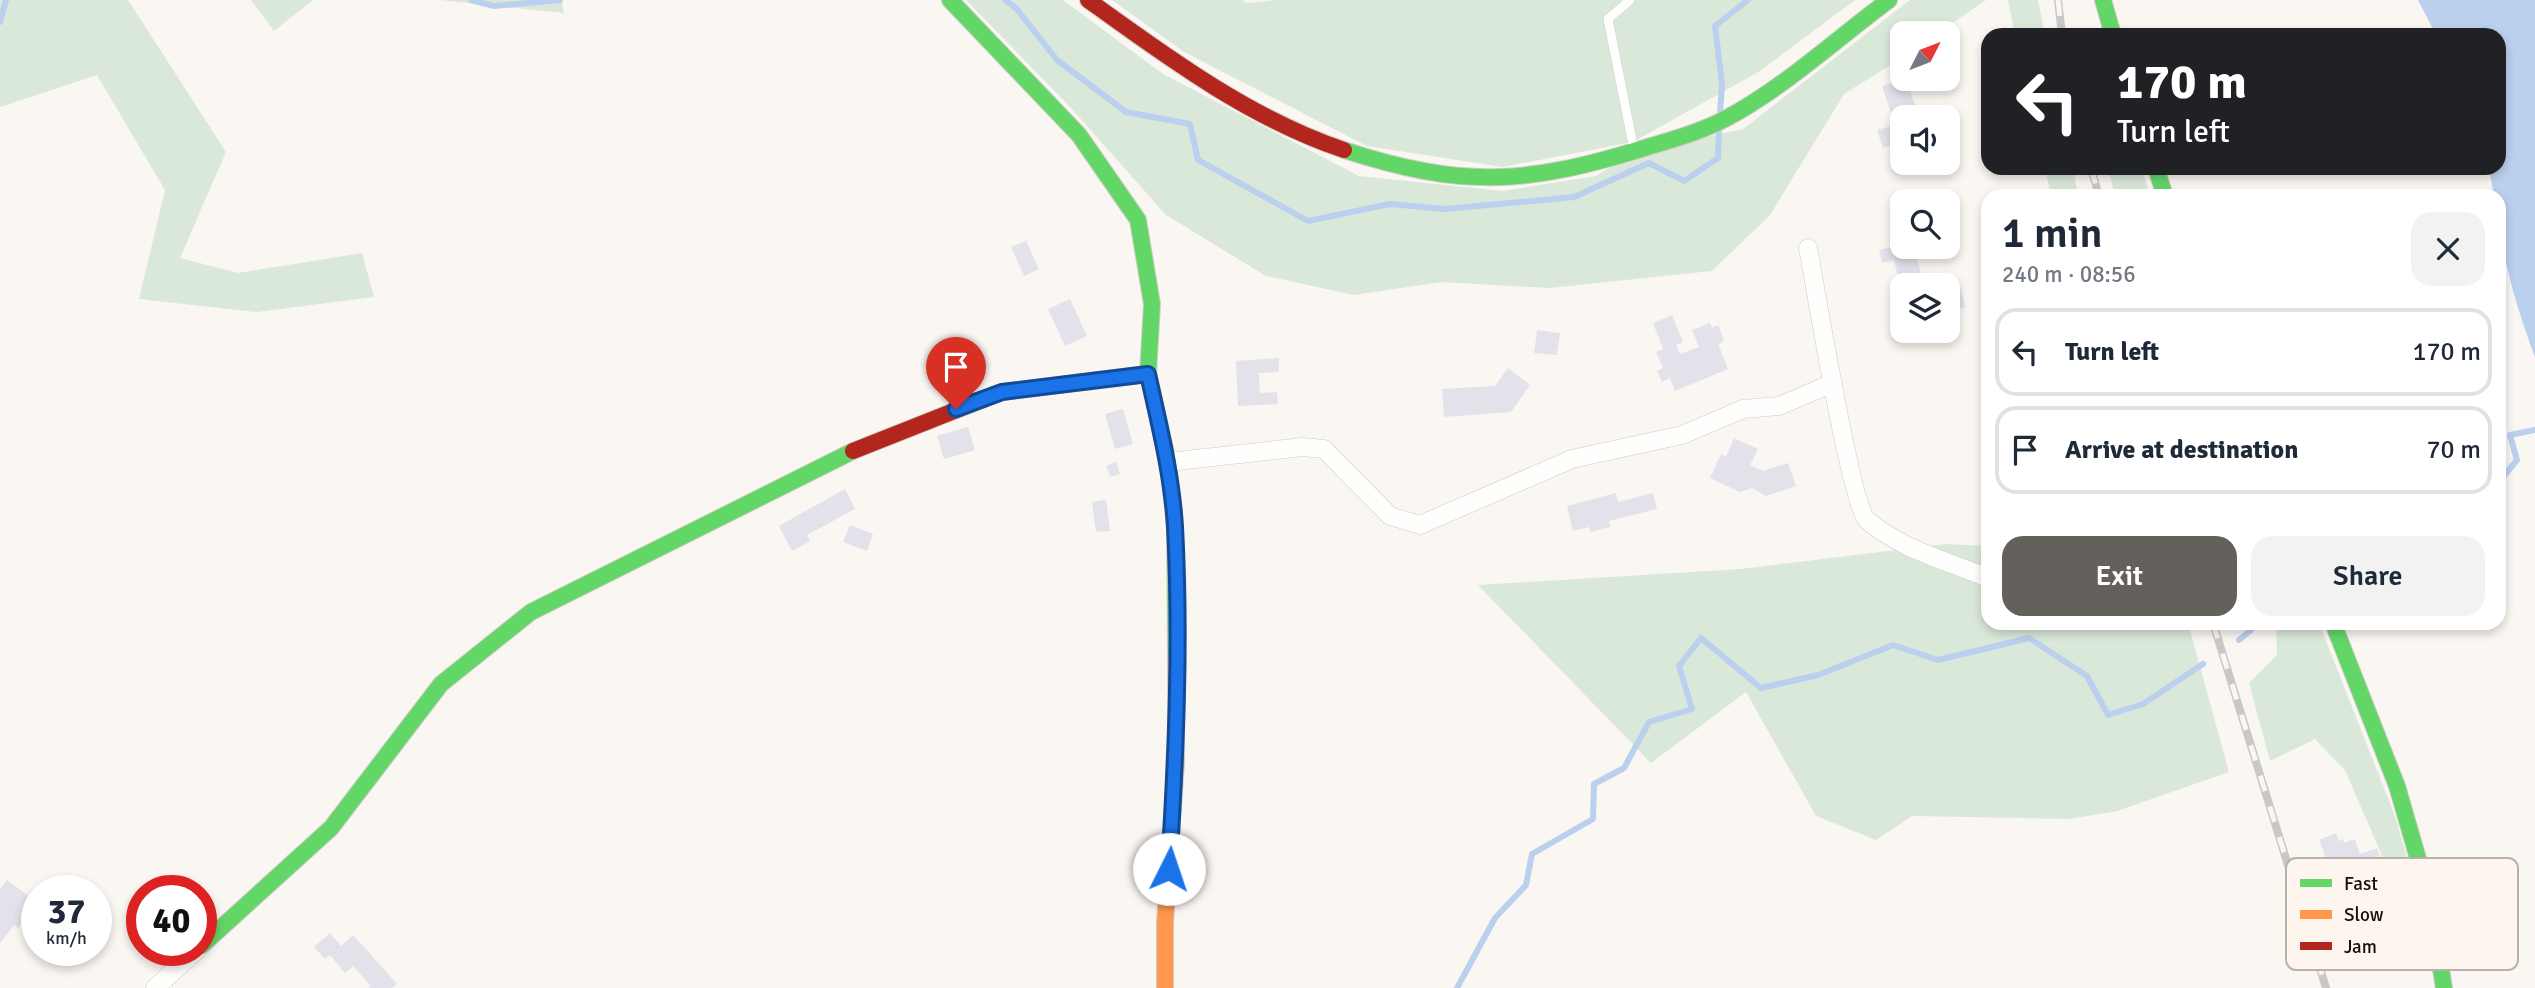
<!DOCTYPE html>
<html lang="en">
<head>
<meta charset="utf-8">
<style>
  body { margin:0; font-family:Signika,sans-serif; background:#f2f2f3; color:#1f2937; height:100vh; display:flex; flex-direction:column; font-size:26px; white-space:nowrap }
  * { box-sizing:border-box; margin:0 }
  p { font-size:23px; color:#747a83 }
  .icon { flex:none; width:38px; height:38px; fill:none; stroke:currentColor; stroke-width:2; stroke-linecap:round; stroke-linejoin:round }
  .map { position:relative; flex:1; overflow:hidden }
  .sheet { position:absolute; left:1981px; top:189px; width:525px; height:441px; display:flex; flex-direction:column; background:#fff; border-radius:21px; box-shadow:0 4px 10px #0003 }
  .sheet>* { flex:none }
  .guide { position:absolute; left:1981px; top:28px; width:525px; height:147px; border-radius:21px; box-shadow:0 4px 10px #0003; background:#202124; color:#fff; overflow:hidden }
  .needle { width:46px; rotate:48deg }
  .tools { position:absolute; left:1890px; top:21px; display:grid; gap:14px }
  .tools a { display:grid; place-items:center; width:70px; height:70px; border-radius:14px; background:#fff; box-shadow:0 4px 10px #0003; font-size:35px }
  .speed { position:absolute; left:21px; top:875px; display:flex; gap:14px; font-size:35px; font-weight:700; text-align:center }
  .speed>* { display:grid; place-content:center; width:91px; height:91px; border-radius:50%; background:#fff; box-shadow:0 4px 10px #0003; line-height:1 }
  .speed small { font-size:18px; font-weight:400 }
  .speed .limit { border:10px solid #d22; background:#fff; color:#111 }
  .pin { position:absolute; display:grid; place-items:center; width:60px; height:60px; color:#fff; margin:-72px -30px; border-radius:50% 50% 50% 0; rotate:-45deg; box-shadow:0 0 7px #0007 }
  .pin .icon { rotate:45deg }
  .me { position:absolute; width:77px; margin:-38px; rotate:4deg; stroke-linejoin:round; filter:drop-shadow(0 0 5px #0008) }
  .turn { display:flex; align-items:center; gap:24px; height:147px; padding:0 21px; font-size:32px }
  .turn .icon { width:91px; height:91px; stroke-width:2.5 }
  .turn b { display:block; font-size:49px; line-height:60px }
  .round { display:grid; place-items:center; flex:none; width:74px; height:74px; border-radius:21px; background:#f2f2f3 }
  .overview { display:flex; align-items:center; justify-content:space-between; height:119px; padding:0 21px }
  h1 { font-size:42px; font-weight:600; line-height:52px }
  .button { display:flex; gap:14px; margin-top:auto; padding:14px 21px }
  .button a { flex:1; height:80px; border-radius:21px; background:#64605c; color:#fff; font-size:28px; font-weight:600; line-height:80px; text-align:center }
  .button a+a { background:#f2f2f3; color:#1f2937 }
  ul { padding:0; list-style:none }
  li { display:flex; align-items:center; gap:21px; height:88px; margin:0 14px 10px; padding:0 7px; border:4px solid #e0e1e3; border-radius:21px }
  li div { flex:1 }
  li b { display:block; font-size:26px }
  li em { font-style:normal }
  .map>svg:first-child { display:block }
</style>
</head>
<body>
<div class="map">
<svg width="2535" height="988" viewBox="0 0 2535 988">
  <rect width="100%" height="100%" fill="#faf6f2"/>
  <g fill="#dae8d9">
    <path d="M0 0H128L226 152 180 258 238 273 362 253 374 297 257 312 139 299 165 190 97 75 0 107Z"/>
    <path d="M251 0H313L274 31Z"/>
    <path d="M440 0H561L564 13Z"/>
    <path d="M966 0H1063L1163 74 1359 176 1503 191 1596 176 1634 152 1743 129 1910 0H1986L1938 33H1902V58L1844 94 1770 215 1712 271 1549 288 1442 282 1354 295 1266 276 1166 215 1072 109Z"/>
    <path d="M1112 0H1242L1247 3 1277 0H1855L1760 71 1633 142 1503 167 1367 146 1184 52Z"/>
    <path d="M2008 0H2038L2045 35H2015Z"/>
    <path d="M2045 168H2073L2078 196H2051Z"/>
    <path d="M2108 168H2142L2150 196H2115Z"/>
    <path d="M1945 544 1988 546V623H2188L2229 772 2117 811 2069 819 1912 816 1876 840 1816 816 1746 692 1651 763 1478 585 1741 569Z"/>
    <path d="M2276 623H2319L2395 816 2417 892 2399 895 2345 770 2315 739 2270 761 2249 683 2277 655Z"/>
  </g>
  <path fill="#bbd0ee" d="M2418 0H2535V358C2516 304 2499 254 2499 196H2494L2489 168H2499V35H2436Z"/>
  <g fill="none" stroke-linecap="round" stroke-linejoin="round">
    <g stroke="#bbd0ee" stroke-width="6">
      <path d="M471 0 494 6 560 0"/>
      <path d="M1005 0 1016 8 1057 60 1126 112 1190 124 1198 160 1308 221 1390 204 1445 209 1574 197 1649 163 1684 181 1718 158 1719 128"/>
      <path d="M0 22 6 0"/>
      <path d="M1720 114 1722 84 1715 26 1748 0"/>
      <path d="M2499 482 2517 460 2510 435 2535 430"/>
      <path d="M2239 640 2251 630 2253 623"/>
      <path d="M1457 988 1495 918 1526 885 1532 854 1593 819 1594 784 1624 768 1649 722 1692 709 1679 666 1701 638 1761 688 1818 675 1893 645 1938 660 2029 638 2087 676 2108 715 2143 704 2203 664"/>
    </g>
  </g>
  <g fill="#e3e2ea">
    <path d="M1906 79 1919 117H1902V142L1883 148 1877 130 1895 125 1882 86Z"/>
    <path d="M1902 236V247H1914L1924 285H1900L1894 260 1882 263 1879 250 1891 247 1889 240Z"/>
    <path d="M1026 241 1039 269 1024 276 1011 247Z"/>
    <path d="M1959 282 1965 307 1948 312V284Z"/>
    <path d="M1070 299 1087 336 1065 346 1048 309Z"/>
    <path d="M1902 301V322L1895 324 1890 305Z"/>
    <path d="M1672 315 1683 342 1676 345 1680 354 1699 347 1692 330 1710 323 1712 328 1718 325 1724 341 1718 344 1728 369 1675 391 1670 378 1662 382 1657 371 1663 368 1656 352 1663 349 1653 323Z"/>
    <path d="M1537 330 1560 333 1557 355 1534 353Z"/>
    <path d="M1279 358V372L1259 373 1260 393 1277 392 1278 404 1238 406 1236 361Z"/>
    <path d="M1508 368 1530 385 1511 412 1444 417 1442 389 1495 386Z"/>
    <path d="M1123 409 1133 444 1115 449 1105 414Z"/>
    <path d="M968 427 975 450 944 459 937 436Z"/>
    <path d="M1734 438 1758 449 1750 465 1763 471 1788 463 1796 486 1766 496 1752 488 1740 492 1710 478 1721 454 1726 457Z"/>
    <path d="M1116 462 1120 474 1110 477 1106 466Z"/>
    <path d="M845 489 855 509 807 535 810 541 792 551 779 526Z"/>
    <path d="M1616 493 1618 502 1653 493 1657 509 1609 521 1610 527 1591 532 1589 527 1573 531 1567 506Z"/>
    <path d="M1106 500 1110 531 1096 532 1092 502Z"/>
    <path d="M850 525 873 534 867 551 843 542Z"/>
    <path d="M2336 833 2339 841 2343 839 2344 843 2355 839 2360 854 2377 848 2386 873 2366 881 2384 926 2351 939 2328 881 2334 878 2319 840Z"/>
    <path d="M7 880 34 900 24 913 27 916 18 928 14 925 0 943V889Z"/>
    <path d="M330 933 341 946 353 935 397 984 392 988H368L371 986 353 966 345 973 330 955 325 959 314 947Z"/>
  </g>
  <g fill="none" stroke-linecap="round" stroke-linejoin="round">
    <defs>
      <path id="lane" d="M1630 0 1608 19 1634 150"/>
      <g id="street">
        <path d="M1808 248C1815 285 1851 505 1867 520 1900 549 1948 561 1988 578"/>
        <path d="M1168 462 1303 447 1324 449 1390 516 1420 525 1572 459 1682 435 1743 409 1779 406 1833 383"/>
        <path d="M155 988 197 950"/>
      </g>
      <g id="fast">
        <path d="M950 0 1079 135 1138 220 1152 304 1148 374 1168 462 1175 526 1176 660"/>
        <path d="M2103 0 2113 35"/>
        <path d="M1344 150C1461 188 1524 185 1641 149 1670 140 1698 133 1725 119 1785 87 1835 40 1889 0"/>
        <path d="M2156 168 2165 196"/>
        <path d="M2333 623 2397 786 2430 900 2444 988"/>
        <path d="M201 946 331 828 441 684 531 612 853 451"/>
      </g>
      <path id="slow" d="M1165 988V923L1176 762V660"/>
      <g id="jam">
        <path d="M1088 0C1167 57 1251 119 1344 150"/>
        <path d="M853 451 1002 392 1148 374"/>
      </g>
    </defs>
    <use href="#lane" stroke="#cfcbc7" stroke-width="10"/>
    <use href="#street" stroke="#cfcbc7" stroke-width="19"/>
    <use href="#fast" stroke="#cfcbc7" stroke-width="18"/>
    <use href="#slow" stroke="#cfcbc7" stroke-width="18"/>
    <use href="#jam" stroke="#cfcbc7" stroke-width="18"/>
    <use href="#lane" stroke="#fefefd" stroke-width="9"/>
    <use href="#street" stroke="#fefefd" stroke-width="18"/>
    <use href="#fast" stroke="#63d668" stroke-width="16"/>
    <use href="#slow" stroke="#ff974d" stroke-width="16"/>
    <use href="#jam" stroke="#b3261e" stroke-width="16"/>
    <defs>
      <g id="rail">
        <path d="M2058 0 2062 35"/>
        <path d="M2091 168 2099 196"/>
        <path d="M2213 623 2326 988"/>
      </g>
    </defs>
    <use href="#rail" stroke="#c9c7c7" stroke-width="8"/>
    <use href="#rail" stroke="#fef6ee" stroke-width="5" stroke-dasharray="16" stroke-linecap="butt"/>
  </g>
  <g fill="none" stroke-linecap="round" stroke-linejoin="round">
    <defs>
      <path id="route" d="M956 409 1002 392 1148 374C1159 424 1172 475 1175 527 1181 640 1176 756 1169 869"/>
    </defs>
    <use href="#route" stroke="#114b97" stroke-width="18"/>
    <use href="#route" stroke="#1a73e8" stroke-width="12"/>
  </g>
  <rect x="2286" y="858" width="232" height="112" rx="10" fill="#fef6ee" stroke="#b8b1aa" stroke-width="2"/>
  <rect x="2300" y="879" width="32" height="8" fill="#63d668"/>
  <rect x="2300" y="910" width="32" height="9" fill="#ff974d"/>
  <rect x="2300" y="942" width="32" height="8" fill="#b3261e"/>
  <g font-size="19" fill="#14100c">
    <text x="2344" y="890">Fast</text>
    <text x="2344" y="921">Slow</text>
    <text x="2344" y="953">Jam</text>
  </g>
</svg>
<div class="tools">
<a><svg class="needle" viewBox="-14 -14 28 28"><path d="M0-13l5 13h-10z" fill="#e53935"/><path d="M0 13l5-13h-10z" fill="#747a83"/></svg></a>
<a><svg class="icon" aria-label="sound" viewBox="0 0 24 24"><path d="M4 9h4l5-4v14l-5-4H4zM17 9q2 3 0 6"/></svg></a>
<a><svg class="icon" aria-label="search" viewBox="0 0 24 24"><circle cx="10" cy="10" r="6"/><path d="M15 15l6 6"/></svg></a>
<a><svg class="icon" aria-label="layers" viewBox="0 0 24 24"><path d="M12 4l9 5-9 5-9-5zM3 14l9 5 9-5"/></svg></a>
</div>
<div class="speed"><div>37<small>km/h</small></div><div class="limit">40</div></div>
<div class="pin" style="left:956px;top:409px;background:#d93025"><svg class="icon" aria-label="arrive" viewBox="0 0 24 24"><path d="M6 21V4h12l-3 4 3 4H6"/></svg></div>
<svg class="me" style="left:1169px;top:869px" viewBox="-20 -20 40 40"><circle r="19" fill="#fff"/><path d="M0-13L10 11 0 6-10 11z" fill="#1a73e8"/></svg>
<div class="guide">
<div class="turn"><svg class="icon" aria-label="left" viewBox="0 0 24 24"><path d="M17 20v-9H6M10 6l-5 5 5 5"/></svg><div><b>170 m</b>Turn left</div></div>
</div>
<section class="sheet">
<div class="overview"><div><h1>1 min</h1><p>240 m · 08:56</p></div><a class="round"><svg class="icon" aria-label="close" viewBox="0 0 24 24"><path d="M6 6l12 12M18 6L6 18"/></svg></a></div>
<ul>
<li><svg class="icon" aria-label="left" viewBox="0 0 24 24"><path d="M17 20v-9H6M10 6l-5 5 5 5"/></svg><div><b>Turn left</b></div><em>170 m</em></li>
<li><svg class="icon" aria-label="arrive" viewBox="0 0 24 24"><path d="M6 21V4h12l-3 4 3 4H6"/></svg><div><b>Arrive at destination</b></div><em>70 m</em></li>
</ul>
<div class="button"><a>Exit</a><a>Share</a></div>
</section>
</div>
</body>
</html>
